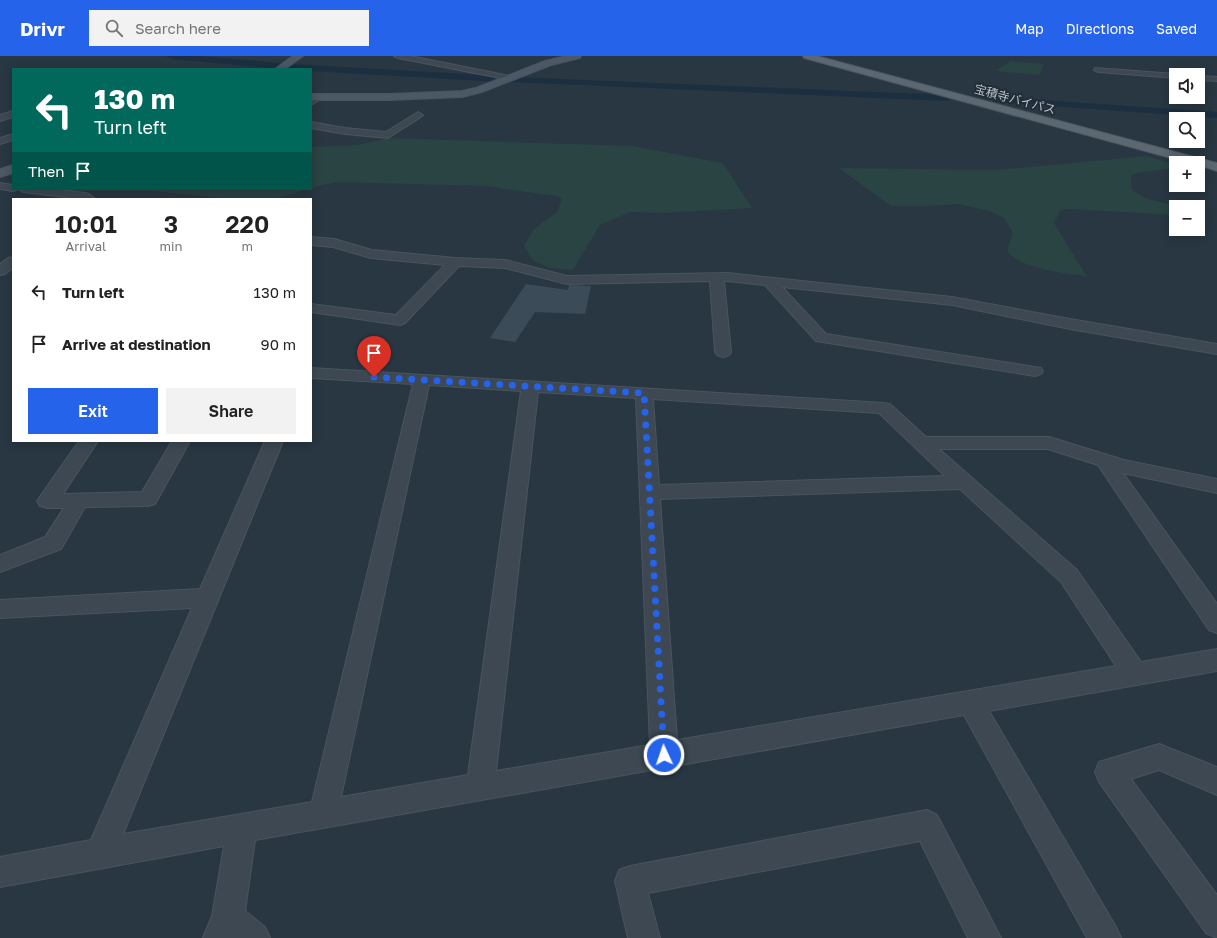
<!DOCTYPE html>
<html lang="en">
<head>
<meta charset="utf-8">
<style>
  body { margin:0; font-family:"Golos Text","Noto Sans JP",sans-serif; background:#f2f2f2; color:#222; height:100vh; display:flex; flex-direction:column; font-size:15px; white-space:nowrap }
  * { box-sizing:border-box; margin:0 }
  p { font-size:13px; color:#767676 }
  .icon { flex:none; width:22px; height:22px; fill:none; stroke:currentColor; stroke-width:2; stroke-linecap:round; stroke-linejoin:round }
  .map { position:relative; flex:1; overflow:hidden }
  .side { position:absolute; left:12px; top:142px; width:300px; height:244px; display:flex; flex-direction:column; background:#fff; border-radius:0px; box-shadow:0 2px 10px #0003 }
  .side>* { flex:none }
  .hud { position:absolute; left:12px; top:12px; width:300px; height:122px; border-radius:0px; box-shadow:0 2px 10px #0003; background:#00695c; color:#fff; overflow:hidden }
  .controls { position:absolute; left:1169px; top:12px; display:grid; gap:8px }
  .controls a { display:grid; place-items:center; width:36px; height:36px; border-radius:0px; background:#fff; box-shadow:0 2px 10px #0003; font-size:20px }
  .pin { position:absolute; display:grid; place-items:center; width:34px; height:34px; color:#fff; margin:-41px -17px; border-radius:50% 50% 50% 0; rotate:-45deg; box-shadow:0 0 4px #0007 }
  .pin .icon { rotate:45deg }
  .me { position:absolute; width:44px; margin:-22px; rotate:357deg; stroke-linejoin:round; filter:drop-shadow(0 0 3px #0008) }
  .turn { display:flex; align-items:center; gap:14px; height:84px; padding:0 16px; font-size:18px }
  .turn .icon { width:52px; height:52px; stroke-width:2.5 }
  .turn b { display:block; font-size:28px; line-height:34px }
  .then { display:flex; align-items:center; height:38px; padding:0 16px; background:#0003; gap:8px; font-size:15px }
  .eta { display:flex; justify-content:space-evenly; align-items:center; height:68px; text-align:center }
  .eta b { font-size:24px; font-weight:600; line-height:28px }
  .button { display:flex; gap:8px; margin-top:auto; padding:8px 16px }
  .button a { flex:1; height:46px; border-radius:0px; background:#2563eb; color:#fff; font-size:16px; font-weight:600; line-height:46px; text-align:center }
  .button a+a { background:#f2f2f2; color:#222 }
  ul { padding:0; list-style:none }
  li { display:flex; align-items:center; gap:12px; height:52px; padding:0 16px }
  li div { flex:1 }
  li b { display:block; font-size:15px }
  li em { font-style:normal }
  header { display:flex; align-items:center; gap:24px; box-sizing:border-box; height:56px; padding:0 20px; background:#2563eb; color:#fff }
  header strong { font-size:19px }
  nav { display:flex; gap:22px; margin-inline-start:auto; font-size:14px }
  .search { width:280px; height:36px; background:#f2f2f2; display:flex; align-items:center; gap:10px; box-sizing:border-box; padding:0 14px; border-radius:0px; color:#767676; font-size:15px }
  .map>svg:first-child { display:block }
</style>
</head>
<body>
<header>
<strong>Drivr</strong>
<div class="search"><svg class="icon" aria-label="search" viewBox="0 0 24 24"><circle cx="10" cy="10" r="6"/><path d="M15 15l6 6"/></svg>Search here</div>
<nav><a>Map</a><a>Directions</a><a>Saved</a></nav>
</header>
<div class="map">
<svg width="1217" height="882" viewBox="0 0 1217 882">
  <rect width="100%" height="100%" fill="#283742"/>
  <g fill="#2a4343">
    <path d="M1011 5 1044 8 1039 19 995 15Z"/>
    <path d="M390 82 632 90 723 107 752 152 664 157 630 156 600 169 573 214 549 212 532 204 524 189 533 174 557 156 562 143 556 140 486 130 336 126 311 132V91L358 89Z"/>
    <path d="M1147 100 1176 109V112L1142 116 1131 119 1132 134 1145 142 1168 148 1176 159 1067 153 1060 155 1054 167 1087 221C1066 217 1019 213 1007 195L1013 177 1004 162 989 155 958 148 927 150H891L839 112 996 114Z"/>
    <path d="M47 133H308L275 143H228L156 135H51Z"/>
  </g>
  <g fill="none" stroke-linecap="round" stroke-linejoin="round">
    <g fill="#1b2f40" fill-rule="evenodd">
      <path d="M166 0H201L280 7 285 10 280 13 171 3Z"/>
      <path d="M290 8 500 20 505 23 500 26 311 15V13H287L285 11 287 9Z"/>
      <path d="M515 21 947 39 952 42 947 45 511 26 510 24Z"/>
      <path d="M999 41 1217 56V62L995 46 994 44 995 42Z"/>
    </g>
  </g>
  <path fill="#3b4c58" d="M526 228 568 234 569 229 591 230 585 258 535 256 515 286 490 282Z"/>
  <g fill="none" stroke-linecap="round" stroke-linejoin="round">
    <defs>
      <g id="street">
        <path d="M394 0H410L510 20 514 22 510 24 398 2Z"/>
        <path d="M1095 12 1176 18 1179 19H1176V22L1098 16 1094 14Z"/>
        <path d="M1198 20 1217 21V25L1198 24Z"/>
        <path d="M320 38 324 41 311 49V42Z"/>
        <path d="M13 55V61L0 65V59Z"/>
        <path d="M418 56 423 59 421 61 388 82 345 78 311 72V66L345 72 386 76Z"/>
        <path d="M13 78V84L0 88V82Z"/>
        <path d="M0 127 13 129V133H53L85 137 89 138 95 143H81L23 136 18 133 13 135 0 133Z"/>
        <path d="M311 181 334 183 372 194 455 202 505 204 567 220 727 217 952 241 1070 263 1217 288V298L1070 273 952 249 782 231 826 278 1041 312 1043 315 1041 318 1035 320 816 285 765 229 727 225H724L731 296 729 299 723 301 717 299 715 296 710 225 567 228 505 212 459 210 405 267 400 269 311 256V248L396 259 445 209 371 202 333 191 311 189Z"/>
        <path d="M13 201V212L5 218 0 219V208L8 202Z"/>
        <path d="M311 312 884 347 890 348 926 381H1049L1124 404 1217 423V437L1123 417 1217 548V577L1209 574 1098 409 1048 393H939L1077 514 1141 606 1217 593V615L989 655 1116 871 1121 882H1087L964 659 255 784 245 855 265 871 270 882H203L212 860 224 790 0 831V801L91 784 192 552 0 562V544L200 533 265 385H283L123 778 312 746 413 328 311 322ZM429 329 521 335 468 719 341 741ZM538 336 636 342 650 689 496 715ZM653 343 879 357 945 420 659 429ZM960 433 1061 526 1116 610 677 684 660 443Z"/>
        <path d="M79 385H98L63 438 142 436 172 385H190L155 448 148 450 85 451 61 493 0 516V499L45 481 64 452H47L40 450 37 445Z"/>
        <path d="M1159 688 1217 711V739L1159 714 1131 723 1217 839V882L1206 877 1099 726 1095 716 1099 706Z"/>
        <path d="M927 754 937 759 1001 882H968L920 785 648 837 660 882H628L615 825 619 814 630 810Z"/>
      </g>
      <g id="secondary">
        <path d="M293 0H303L285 13H275Z"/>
        <path d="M567 0H581L580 2 551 9 482 36 462 41 389 44H311V38H389L462 35 476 32 545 5Z"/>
        <path d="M13 109V117L0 121V113Z"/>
      </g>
      <path id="primary" d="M803 0H817L1217 107V115L1198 109V107H1189L804 2Z"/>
    </defs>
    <use href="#street" stroke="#49545e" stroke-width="2"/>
    <use href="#secondary" stroke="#49545e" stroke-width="2"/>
    <use href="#primary" stroke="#49545e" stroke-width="2"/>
    <use href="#street" fill="#3d4852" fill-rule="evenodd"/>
    <use href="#secondary" fill="#4b5865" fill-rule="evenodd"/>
    <use href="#primary" fill="#5b6872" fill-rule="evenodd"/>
  </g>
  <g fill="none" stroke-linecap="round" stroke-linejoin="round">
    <path stroke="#2563eb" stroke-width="7" stroke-dasharray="0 12.6" d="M374 321 644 337 664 699"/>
  </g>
  <g text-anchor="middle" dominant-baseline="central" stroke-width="4" stroke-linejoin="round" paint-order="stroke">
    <g font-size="12" fill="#bac3cc" stroke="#212d37">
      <text transform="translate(1015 43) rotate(15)">宝積寺バイパス</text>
    </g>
  </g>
</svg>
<div class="controls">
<a><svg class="icon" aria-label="sound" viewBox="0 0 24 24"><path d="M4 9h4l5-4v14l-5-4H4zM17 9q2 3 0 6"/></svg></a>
<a><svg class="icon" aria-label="search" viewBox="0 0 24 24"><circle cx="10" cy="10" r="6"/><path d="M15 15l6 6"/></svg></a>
<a>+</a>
<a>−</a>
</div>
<div class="pin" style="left:374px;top:321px;background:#d93025"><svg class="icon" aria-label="arrive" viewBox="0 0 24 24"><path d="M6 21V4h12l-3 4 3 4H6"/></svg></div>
<svg class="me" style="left:664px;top:699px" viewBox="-20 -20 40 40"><circle r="17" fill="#2563eb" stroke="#fff" stroke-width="3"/><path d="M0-11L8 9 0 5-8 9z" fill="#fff"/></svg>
<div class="hud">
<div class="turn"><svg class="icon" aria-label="left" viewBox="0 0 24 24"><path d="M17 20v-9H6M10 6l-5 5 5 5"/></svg><div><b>130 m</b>Turn left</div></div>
<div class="then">Then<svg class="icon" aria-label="arrive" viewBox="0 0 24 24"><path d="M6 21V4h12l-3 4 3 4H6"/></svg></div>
</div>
<section class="side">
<div class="eta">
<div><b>10:01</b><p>Arrival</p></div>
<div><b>3</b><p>min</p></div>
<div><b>220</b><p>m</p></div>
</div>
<ul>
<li><svg class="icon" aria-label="left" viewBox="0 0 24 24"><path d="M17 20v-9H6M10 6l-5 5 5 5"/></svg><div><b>Turn left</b></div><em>130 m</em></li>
<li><svg class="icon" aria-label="arrive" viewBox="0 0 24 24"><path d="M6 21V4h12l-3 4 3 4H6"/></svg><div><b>Arrive at destination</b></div><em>90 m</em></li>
</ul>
<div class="button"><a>Exit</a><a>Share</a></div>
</section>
</div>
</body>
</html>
